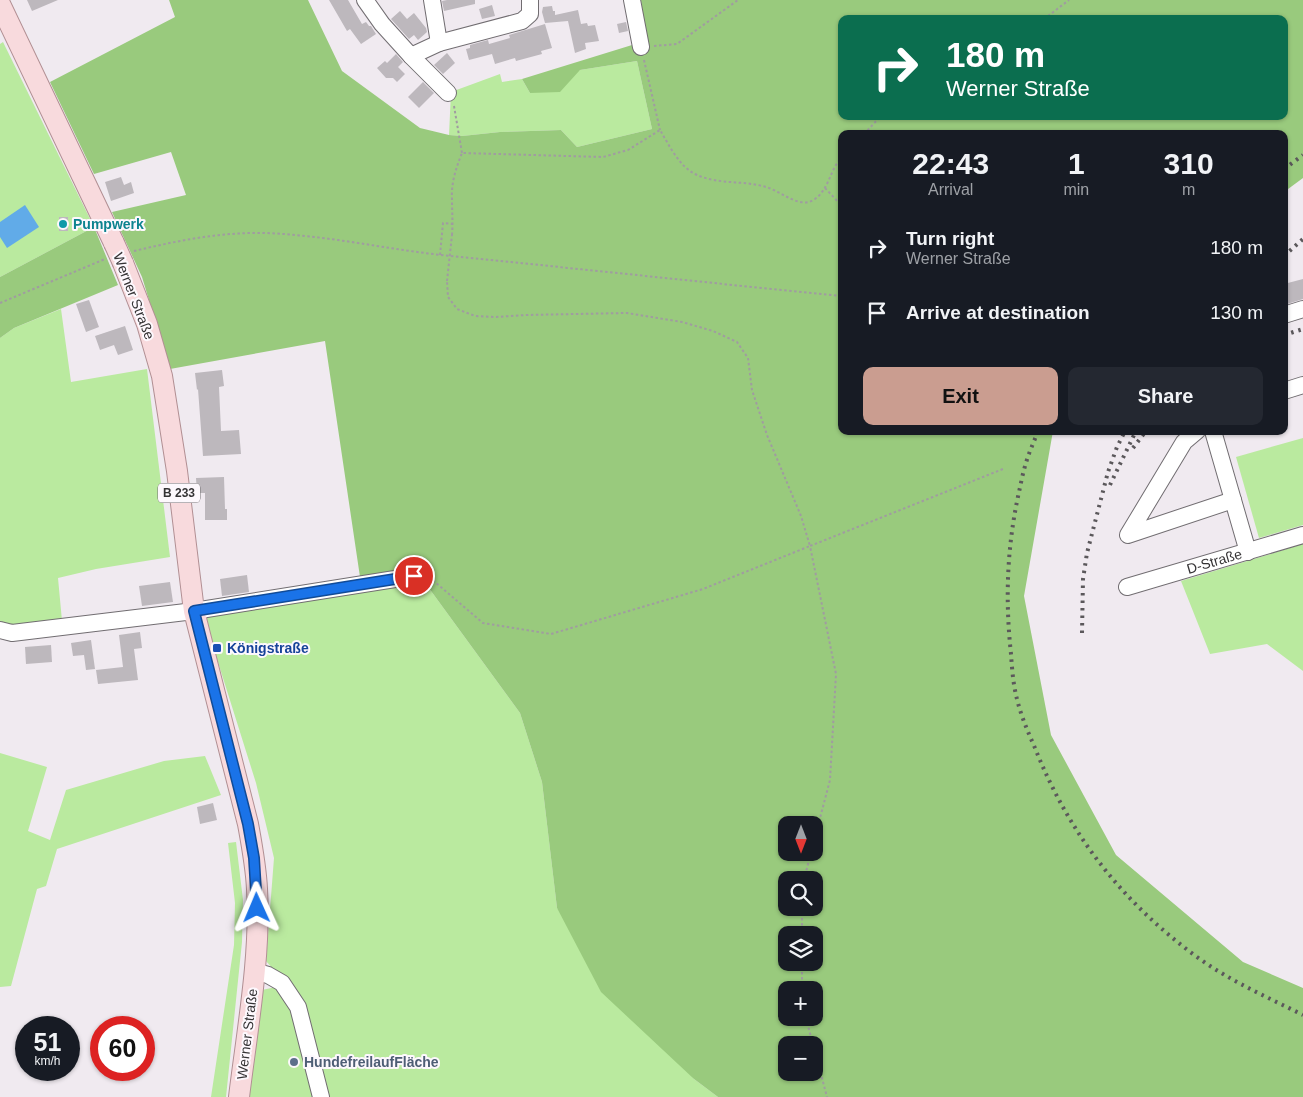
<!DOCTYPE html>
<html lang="en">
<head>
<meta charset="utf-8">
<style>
  body { margin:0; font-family:Helvetica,sans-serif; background:#242831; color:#f1f3f6; height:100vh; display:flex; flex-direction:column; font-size:19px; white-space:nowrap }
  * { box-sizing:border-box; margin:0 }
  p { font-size:16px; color:#9ea1a6 }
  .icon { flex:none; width:28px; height:28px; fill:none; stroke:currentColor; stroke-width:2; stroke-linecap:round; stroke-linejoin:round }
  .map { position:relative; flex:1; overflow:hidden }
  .drawer { position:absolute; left:838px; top:130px; width:450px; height:305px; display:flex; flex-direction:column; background:#171b24; border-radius:10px; box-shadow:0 1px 4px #0004 }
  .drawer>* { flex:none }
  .guide { position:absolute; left:838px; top:15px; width:450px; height:105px; border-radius:10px; box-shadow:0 1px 4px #0004; background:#0b6e4f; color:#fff; overflow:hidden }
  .needle { width:32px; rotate:180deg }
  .buttons { position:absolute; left:778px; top:816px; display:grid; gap:10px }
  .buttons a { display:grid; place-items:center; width:45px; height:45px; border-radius:10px; background:#171b24; box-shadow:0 1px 4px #0004; font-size:25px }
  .speed { position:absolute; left:15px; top:1016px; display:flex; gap:10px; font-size:25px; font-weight:700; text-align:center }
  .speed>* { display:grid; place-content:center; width:65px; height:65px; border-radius:50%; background:#171b24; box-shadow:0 1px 4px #0004; line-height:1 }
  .speed small { font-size:12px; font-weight:400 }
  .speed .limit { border:8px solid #d22; background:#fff; color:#111 }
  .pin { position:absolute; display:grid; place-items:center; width:42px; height:42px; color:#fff; margin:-21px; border:2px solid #fff; border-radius:50%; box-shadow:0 1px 5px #0007 }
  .me { position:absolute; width:55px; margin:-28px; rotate:359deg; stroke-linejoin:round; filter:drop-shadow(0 0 4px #0008) }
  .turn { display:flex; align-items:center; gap:18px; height:105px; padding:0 25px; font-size:22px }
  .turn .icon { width:65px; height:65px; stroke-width:2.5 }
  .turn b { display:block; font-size:35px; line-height:42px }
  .eta { display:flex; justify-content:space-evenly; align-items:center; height:85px; text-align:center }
  .eta b { font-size:30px; font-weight:700; line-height:35px }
  .action { display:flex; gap:10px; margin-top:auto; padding:10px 25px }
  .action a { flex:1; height:58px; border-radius:10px; background:#ca9d90; color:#111; font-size:20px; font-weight:700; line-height:58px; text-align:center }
  .action a+a { background:#242831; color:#f1f3f6 }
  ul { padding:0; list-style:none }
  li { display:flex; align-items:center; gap:15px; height:65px; padding:0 25px }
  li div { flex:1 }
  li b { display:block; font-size:19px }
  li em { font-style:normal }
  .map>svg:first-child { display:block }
</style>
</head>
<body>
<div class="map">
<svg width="1303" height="1097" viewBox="0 0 1303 1097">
  <rect width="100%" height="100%" fill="#f0eaf0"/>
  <g fill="#baea9f">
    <path d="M3 42 94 227 0 277V44Z"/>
    <path d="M637 61 652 129 577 147 561 130 500 132 462 136 449 135 451 92 500 74 502 82 522 79 530 93 580 70Z"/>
    <path d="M61 309 71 382 147 369 170 557 96 569 58 578 62 621 17 628 0 625V338L14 328Z"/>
    <path d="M1303 438V525L1259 538 1236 457Z"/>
    <path d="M1303 544V671L1267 644 1210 654 1181 581Z"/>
    <path d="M415 569 520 713 542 782 557 908 694 1079 718 1097H325L303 1003 266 961 274 858 256 783 201 608Z"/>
    <path d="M0 753 47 767 28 831 50 840 66 790 164 761 205 756 221 795 57 849 46 886 37 889 11 986 0 987Z"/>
    <path d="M236 842 243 900 242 942 226 1097H211L234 945 235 903 228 843Z"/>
    <path d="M276 987 296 1014 315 1097H249L262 990Z"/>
  </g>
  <g fill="#99ca7d" fill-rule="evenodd">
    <path d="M169 0H308L342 71 420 128 449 135 462 136 500 132 561 130 577 147 652 129 637 61 580 70 560 92 530 93 522 79 645 41 641 0H1303V178L1284 192V134H841V431H1053L1024 596 1051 735 1116 855 1243 962 1303 988V1097H718L694 1079 601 992 557 908 542 782 520 713 415 569 360 577 325 341 170 369 142 277 112 212 186 195 171 152 94 174 50 82 175 17ZM841 19H1284V116H841ZM786 825H814V852H786ZM786 880H814V908H786ZM786 935H814V962H786ZM786 990H814V1018H786ZM786 1045H814V1072H786Z"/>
    <path d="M94 227 118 285 14 328 0 338V277Z"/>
  </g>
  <path fill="#61abe8" d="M25 205 39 227 7 248 0 237V222Z"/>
  <g fill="#bdb8bd">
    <path d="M27 0H58L32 11Z"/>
    <path d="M329 0H348L362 24 366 22 369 26H371L376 34 361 44 350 29 347 31Z"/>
    <path d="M447 0H475V4L444 11 442 1Z"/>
    <path d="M492 5 495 16 482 19 479 9Z"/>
    <path d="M552 6 553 11H555V15L578 10 581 24 587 23 588 26 595 25 599 41 585 43 586 49 575 53 568 21 545 23 542 12 543 7Z"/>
    <path d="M400 11 407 19 414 13 426 28 427 32 418 40 414 35 409 39 391 19Z"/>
    <path d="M626 22 628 31 619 33 617 24Z"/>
    <path d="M545 24 552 48 541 51 542 54 516 61 515 58 495 64 492 54 469 60 466 49 470 48V45L488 40 489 44 510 38 509 35Z"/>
    <path d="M447 53 455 63 443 74 434 65Z"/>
    <path d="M396 54 403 62 398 67 405 74 397 82 393 78H386L377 68 385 61 387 63Z"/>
    <path d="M423 82 434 93 419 108 408 97Z"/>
    <path d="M121 177 124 185 131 182 134 193 111 201 105 182Z"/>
    <rect x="59" y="217" width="9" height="14"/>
    <path d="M1303 279V299L1284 305V284Z"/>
    <path d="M89 300 99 327 86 332 76 304Z"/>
    <path d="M125 326 133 350 118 355 114 345 100 350 95 336Z"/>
    <path d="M222 370 224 386 219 387 221 431 239 430 241 454 203 456 198 389 197 390 195 373Z"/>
    <path d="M224 477 225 509H227V520H205V493H197L196 478Z"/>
    <path d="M247 575 249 592 222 596 220 579Z"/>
    <path d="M170 582 173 602 142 606 139 586Z"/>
    <path d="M140 632 142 648 134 649 138 680 98 684 96 670 123 667 119 635Z"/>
    <path d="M91 640 95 669 86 670 84 655 73 656 71 643Z"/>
    <path d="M51 645 52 662 26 664 25 647Z"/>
    <path d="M213 803 217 820 200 824 197 807Z"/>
  </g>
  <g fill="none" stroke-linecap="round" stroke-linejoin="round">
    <defs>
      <g id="minor">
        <path d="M365 0 382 24 411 56 439 43 522 21 530 14V0"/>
        <path d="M432 0 439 43"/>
        <path d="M632 0 641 47"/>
        <path d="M411 56 448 93"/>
        <path d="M1284 315 1303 309"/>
        <path d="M1284 391 1303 385"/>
        <path d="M1197 431 1184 442 1128 535 1233 500"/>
        <path d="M1213 431 1248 552"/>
        <path id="s1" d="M1127 587 1303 535"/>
        <path d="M0 630 12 633 194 611 414 576"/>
        <path d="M254 971 268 975 282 983 298 1007 321 1097"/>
      </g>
      <g id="major">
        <path d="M0 4 114 243"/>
        <path d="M123 263 147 324 162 376 177 471 194 611 248 824C252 846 256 867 257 889 261 955 247 1031 239 1097"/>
      </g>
    </defs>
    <use href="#minor" stroke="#716d71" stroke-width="18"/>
    <use href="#major" stroke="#b18f93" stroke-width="22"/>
    <g stroke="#a09ca0" stroke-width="2" stroke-dasharray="2.5 2.5" stroke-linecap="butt">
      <path d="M1044 19 1069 0"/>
      <path d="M654 46 677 44 738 0"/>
      <path d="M644 60 660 130"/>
      <path d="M454 106 462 153"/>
      <path d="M864 134 881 116"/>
      <path d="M825 188 841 205"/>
      <path d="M452 235C453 223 452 211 452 199 451 183 456 168 462 153L603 157 628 150 660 130C669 145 679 166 695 174 717 185 743 180 766 187 781 191 800 210 815 199 829 189 830 170 841 158"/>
      <path d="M134 251C176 241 220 232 264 233 327 235 389 250 451 256 581 269 711 283 841 296"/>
      <path d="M440 255 443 223 453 224"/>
      <path d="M0 303 105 259"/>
      <path d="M429 577 483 623 551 634 703 589 810 546 801 516 767 435 752 390 748 358 737 342 713 331 682 322 627 313 526 315 496 317 475 316 457 309 448 297 447 281"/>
      <path d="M814 841 830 780 836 674 810 546 1003 469"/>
      <path d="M804 880 811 852"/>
      <path d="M802 908V935"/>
      <path d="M802 962V990"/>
      <path d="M806 1018 813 1045"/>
      <path d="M814 1048 827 1097"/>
    </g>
    <use href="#minor" stroke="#fff" stroke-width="16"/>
    <use href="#major" stroke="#f8dadd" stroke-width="20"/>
    <g stroke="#5b585b" stroke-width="4" stroke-dasharray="2.5 5" stroke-linecap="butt">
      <path d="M1284 169 1303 155"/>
      <path d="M1284 256 1303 239"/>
      <path d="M1284 335 1303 329"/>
      <path d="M1038 431C1034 442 1029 452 1026 463 1023 472 1021 483 1019 492 1007 546 1005 599 1011 654 1012 668 1013 684 1017 699 1021 716 1028 732 1035 748 1069 834 1122 902 1197 957 1230 981 1267 997 1303 1015"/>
      <path d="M1133 448 1146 431"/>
      <path d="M1110 485 1136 431"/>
      <path d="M1082 633 1083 579 1087 553 1108 472 1117 447 1125 431"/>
    </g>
    <defs>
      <path id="major-bridge" d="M114 243 123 263"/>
    </defs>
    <use href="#major-bridge" stroke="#b18f93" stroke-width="22" stroke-linecap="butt"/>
    <path stroke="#a09ca0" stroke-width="2" stroke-dasharray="2.5 2.5" stroke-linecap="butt" d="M447 281 452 235"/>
    <use href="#major-bridge" stroke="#f8dadd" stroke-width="20"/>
  </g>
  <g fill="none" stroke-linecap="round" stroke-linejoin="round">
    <defs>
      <path id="route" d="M257 908 254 858 248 824 194 611 414 576"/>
    </defs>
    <use href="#route" stroke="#114b97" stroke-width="12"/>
    <use href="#route" stroke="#1a73e8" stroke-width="9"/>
  </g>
  <circle fill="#0f9aa8" stroke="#fdf8fd" stroke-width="2" cx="63" cy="224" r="5"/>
  <rect fill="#1a4fb4" stroke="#fdf8fd" stroke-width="2" x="212" y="643" width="10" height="10" rx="2.5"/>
  <circle fill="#5c6f8a" stroke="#fdf8fd" stroke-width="2" cx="294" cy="1062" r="5"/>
  <g text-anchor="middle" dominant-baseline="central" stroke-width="4" stroke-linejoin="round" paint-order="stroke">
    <rect fill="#fdf8fd" stroke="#716e71" stroke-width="1" x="158" y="483.5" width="42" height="19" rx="4"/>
    <g font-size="12" font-weight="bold" fill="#353335">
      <text x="179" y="493">B 233</text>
    </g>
    <g font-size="14" font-weight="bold" fill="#0d838f" stroke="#fdf8fd" text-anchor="start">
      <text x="73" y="224">Pumpwerk</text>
    </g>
    <g font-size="14" fill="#353335" stroke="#fdf8fd">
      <text transform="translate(134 296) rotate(69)">Werner Straße</text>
      <text stroke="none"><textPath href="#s1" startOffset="91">D-Straße</textPath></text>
      <text transform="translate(247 1034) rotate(-83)">Werner Straße</text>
    </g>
    <g font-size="14" font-weight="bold" fill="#164399" stroke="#fdf8fd" text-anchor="start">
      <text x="227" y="648">Königstraße</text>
    </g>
    <g font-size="14" font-weight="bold" fill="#4e5e75" stroke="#fdf8fd" text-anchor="start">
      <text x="304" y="1062">HundefreilaufFläche</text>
    </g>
  </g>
</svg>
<div class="buttons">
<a><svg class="needle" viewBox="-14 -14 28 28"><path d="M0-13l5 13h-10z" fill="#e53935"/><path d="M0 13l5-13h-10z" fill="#9ea1a6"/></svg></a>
<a><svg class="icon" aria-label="search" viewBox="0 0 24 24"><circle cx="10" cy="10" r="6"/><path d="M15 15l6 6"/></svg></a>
<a><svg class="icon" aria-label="layers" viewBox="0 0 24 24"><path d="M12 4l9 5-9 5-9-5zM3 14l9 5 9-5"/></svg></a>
<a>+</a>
<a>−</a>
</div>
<div class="speed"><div>51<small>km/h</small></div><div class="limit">60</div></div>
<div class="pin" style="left:414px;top:576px;background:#d93025"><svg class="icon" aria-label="arrive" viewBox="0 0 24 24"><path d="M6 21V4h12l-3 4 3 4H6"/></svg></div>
<svg class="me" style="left:257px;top:908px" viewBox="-20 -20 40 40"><path d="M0-17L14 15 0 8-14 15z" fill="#1a73e8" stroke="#fff" stroke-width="4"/></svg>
<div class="guide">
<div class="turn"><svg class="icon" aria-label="right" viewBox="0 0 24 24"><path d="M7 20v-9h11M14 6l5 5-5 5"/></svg><div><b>180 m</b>Werner Straße</div></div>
</div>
<section class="drawer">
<div class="eta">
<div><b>22:43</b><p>Arrival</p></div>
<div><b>1</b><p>min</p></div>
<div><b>310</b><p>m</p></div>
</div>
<ul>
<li><svg class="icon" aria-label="right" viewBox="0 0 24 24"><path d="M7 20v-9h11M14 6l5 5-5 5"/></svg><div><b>Turn right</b><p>Werner Straße</p></div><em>180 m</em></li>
<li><svg class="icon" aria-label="arrive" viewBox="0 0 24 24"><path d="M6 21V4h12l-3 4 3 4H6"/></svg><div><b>Arrive at destination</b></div><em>130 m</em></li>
</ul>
<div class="action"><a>Exit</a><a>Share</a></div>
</section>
</div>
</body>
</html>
